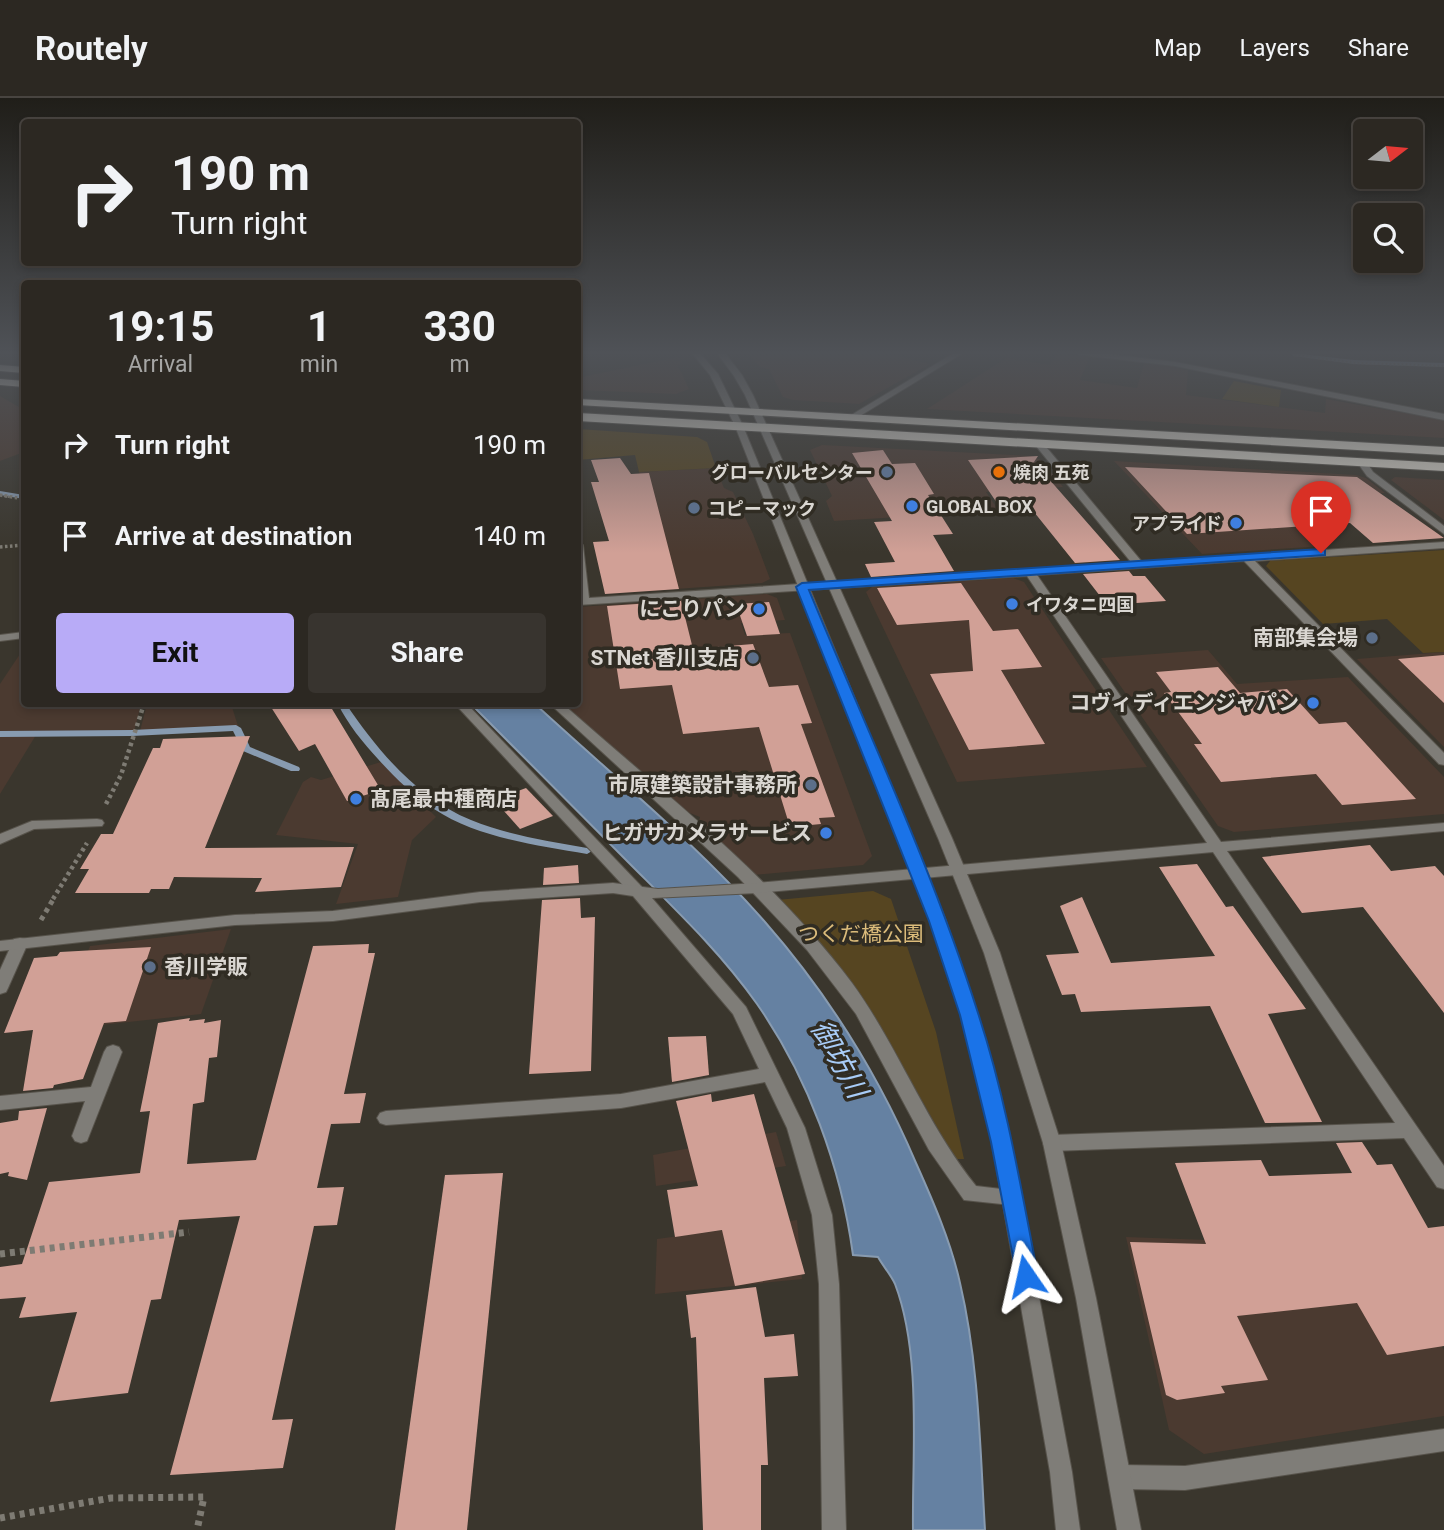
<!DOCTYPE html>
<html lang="en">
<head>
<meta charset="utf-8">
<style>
  body { margin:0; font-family:Roboto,"Noto Sans JP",sans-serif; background:#38342f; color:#f1f3f6; height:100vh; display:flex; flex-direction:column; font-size:26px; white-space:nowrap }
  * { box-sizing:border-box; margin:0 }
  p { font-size:23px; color:#a6a6a5 }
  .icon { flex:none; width:38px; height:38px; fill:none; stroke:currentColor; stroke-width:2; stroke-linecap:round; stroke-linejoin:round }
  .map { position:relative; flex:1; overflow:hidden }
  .drawer { position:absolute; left:21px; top:182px; width:560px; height:427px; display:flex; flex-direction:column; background:#2c2822; border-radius:7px; box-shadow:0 4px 10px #0003,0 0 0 2px #484440 }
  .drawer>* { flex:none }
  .guide { position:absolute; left:21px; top:21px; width:560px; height:147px; border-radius:7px; box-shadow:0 4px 10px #0003,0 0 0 2px #484440; background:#2c2822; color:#f1f3f6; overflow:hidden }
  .needle { width:46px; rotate:74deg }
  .buttons { position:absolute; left:1353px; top:21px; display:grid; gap:14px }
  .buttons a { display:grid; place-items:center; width:70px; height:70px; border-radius:7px; background:#2c2822; box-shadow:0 4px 10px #0003,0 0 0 2px #484440; font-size:35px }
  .pin { position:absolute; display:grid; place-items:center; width:60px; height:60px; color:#fff; margin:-72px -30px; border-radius:50% 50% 50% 0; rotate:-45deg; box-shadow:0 0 7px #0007 }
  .pin .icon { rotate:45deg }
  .me { position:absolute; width:77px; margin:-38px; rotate:349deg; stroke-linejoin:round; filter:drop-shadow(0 0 5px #0008) }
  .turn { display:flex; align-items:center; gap:24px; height:147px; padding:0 35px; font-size:32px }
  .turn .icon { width:91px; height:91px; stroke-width:2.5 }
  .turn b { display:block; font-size:49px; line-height:60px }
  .eta { display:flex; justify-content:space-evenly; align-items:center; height:119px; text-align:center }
  .eta b { font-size:42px; font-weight:700; line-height:49px }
  .primary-button { display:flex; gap:14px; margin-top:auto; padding:14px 35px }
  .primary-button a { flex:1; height:80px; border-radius:7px; background:#b8abf7; color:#111; font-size:28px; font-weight:700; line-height:80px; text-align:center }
  .primary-button a+a { background:#38342f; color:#f1f3f6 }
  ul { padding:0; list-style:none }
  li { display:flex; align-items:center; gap:21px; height:91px; padding:0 35px }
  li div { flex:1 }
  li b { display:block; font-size:26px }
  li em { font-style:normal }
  header { display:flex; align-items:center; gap:42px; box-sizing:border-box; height:98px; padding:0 35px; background:#2c2822; border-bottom:2px solid #484440 }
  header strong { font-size:33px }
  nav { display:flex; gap:38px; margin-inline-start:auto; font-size:24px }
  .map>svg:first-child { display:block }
</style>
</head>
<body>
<header>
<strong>Routely</strong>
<nav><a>Map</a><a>Layers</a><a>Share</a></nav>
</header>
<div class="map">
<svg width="1444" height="1432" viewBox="0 0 1444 1432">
  <rect width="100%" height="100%" fill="#3a362d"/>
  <g fill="#4b3a30">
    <path d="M747 255H885L930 266 859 306 793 302 783 299 769 271 760 269Z"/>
    <path d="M989 255H1013L1008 260 1050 267 1058 255 1090 258 1080 282 1137 290 1144 265 1170 268 1188 272 1186 297 1325 315 1326 301 1444 322V340L927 311 1008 259Z"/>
    <path d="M678 259 682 264 678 268 689 291 676 296 578 292V276L582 279Z"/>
    <path d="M0 298 24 312V354L0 363Z"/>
    <path d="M822 347 1031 358 1041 362 1063 389 986 394 999 413 834 423 826 403 832 398 810 352Z"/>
    <path d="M1114 363 1356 377 1366 380 1385 395 1275 402 1325 448 1202 456Z"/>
    <path d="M716 370 724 390 733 394 753 436 770 481 762 485 661 492 639 374Z"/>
    <path d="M1395 379 1444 382V422L1391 382Z"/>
    <path d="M1013 480 1024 484 1147 669 957 684 866 494 872 489Z"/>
    <path d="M767 496 777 500 785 522 741 525 745 537 790 535 872 758 863 767 753 777 698 727 700 719 680 711 563 606H578V509Z"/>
    <path d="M24 550V606H141L134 634 0 635V586Z"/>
    <path d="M1208 552 1237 586 1348 579 1444 679V716L1234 734 1218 728 1101 560Z"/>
    <path d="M1444 554V649L1357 561Z"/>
    <path d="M147 606H231L238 628 140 633Z"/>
    <path d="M0 637H36L0 696Z"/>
    <path d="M381 664 436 719 412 742 398 799 336 806 358 746 276 737 303 684 311 679 321 682Z"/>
    <path d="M231 831 201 916 56 932 90 848Z"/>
    <path d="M776 1034 786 1068 656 1088 653 1057Z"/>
    <path d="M797 1122 802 1181 655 1196 657 1141Z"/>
    <path d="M1373 1137 1444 1252V1318L1204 1356 1169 1332 1126 1139 1208 1142Z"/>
  </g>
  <g fill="#564521">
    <path d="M1234 283 1281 292 1279 309 1222 301Z"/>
    <path d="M578 331 697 339 707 344 716 370 639 374 635 357 578 362Z"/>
    <path d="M1444 452V554L1423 555 1387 521 1323 526 1266 468 1270 463Z"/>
    <path d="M873 793 891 801 936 934 964 1061H955C903 969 854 876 777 802Z"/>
  </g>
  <path fill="#6581a2" stroke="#889bb0" stroke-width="2" d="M471 606H535C612 677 696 745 765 824 828 896 879 978 916 1065 933 1103 951 1144 960 1185 979 1266 980 1349 985 1432H913C912 1356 922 1257 895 1186 891 1177 883 1168 878 1159L853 1157C841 1069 808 979 757 906 721 855 676 812 632 768 579 714 525 660 471 606Z"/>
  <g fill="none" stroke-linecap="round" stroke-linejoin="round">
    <g fill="#889bb0" fill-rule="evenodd">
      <path d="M1292 255 1354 262 1444 265V269L1354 266 1294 258 1292 257Z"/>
      <path d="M0 393 24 397V401L0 397Z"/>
      <path d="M338 606H346C378 653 417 700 471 722 508 737 548 743 587 750L592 753 587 756C536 747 478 740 434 711 413 697 395 680 378 661 363 645 347 625 338 606Z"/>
      <path d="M236 627 241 630 250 649 299 669 300 671 299 673H291L243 653 233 633 132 638 0 639V633L132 632Z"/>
    </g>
  </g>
  <g fill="#d1a096">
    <path d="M883 352 892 366 915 365 934 396 928 397 953 436 933 437 954 473 871 479 865 466 895 464 874 424 892 423 852 355Z"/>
    <path d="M1038 358 1034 364 1120 462 1075 465 1030 409 1001 411 968 362Z"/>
    <path d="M620 360 631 376 649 375 679 491 605 496 593 444 609 443 591 384H599L591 362Z"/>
    <path d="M1125 369 1357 379 1444 440 1373 445 1350 425 1187 436Z"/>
    <path d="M1129 473 1133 478H1145L1166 503 1107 507 1083 476Z"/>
    <path d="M961 485 993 533 1018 531 1042 569 1001 572 1045 646 969 652 930 576 973 573 969 522 897 527 877 490Z"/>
    <path d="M681 503 693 551 753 546 769 589 798 587 812 625 801 626 835 719 819 720 821 726 790 729 759 629 683 636 672 587 620 591 607 508Z"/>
    <path d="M769 504 780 536 747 538 736 506Z"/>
    <path d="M1444 557V605L1398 561Z"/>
    <path d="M1218 569 1240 595 1287 591 1319 626 1346 624 1416 701 1342 707 1316 676 1221 684 1194 646H1202L1164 595 1171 594 1156 574Z"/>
    <path d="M269 606H329L381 692 347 703 315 646 299 653Z"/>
    <path d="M250 638 205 750 354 749 341 789 255 794 262 780 174 779 169 791H151L149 795H75L89 771H80L101 736H113L153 650H160L163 641Z"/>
    <path d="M526 690 553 718 520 731 494 702Z"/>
    <path d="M1370 747 1391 773 1435 768 1444 778V915L1363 809 1302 815 1262 759Z"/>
    <path d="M1197 766 1226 809 1233 808 1306 911 1268 916 1322 1024 1265 1025 1210 908 1081 914 1075 896 1062 897 1046 857 1079 855 1060 808 1082 799 1111 865 1215 858 1159 769Z"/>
    <path d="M578 767 579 785 543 787 544 770Z"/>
    <path d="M580 800 581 820 595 819 591 973 529 976 542 802Z"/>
    <path d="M369 846 368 855H375L344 996 366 995 360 1025 331 1026 317 1090 344 1089 337 1127 314 1128 272 1322 293 1321 283 1370 170 1377 240 1118 179 1122 161 1201 151 1202 128 1295 50 1304 77 1214 19 1220 26 1199 0 1201V1169L22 1166 49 1084 140 1075 150 1013 140 1014 158 925 190 920 189 923 205 921 204 925 221 922 217 959 209 960 204 1004 193 1006 187 1066 256 1062 313 848Z"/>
    <path d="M151 849 126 923 104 925 83 981 54 987 53 990 23 993 33 932 4 935 34 860 57 858 60 854Z"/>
    <path d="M706 938 709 977 672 984 668 939Z"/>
    <path d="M711 996 712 1004 754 996 805 1176 735 1188 722 1132 675 1139 667 1092 698 1088 676 1003Z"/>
    <path d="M47 1010 27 1082 8 1078 9 1074 0 1076V1025L18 1022 19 1013Z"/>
    <path d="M1362 1044 1377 1067 1392 1066 1428 1130 1444 1128V1248L1387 1257 1357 1205 1237 1218 1268 1282 1221 1288 1225 1295 1177 1302 1166 1297 1130 1144 1206 1146 1175 1065 1261 1062 1269 1078 1352 1075 1336 1045Z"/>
    <path d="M503 1075 467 1432H395L445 1077Z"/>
    <path d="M756 1189 765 1239 794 1236 798 1278 764 1280 768 1367H761V1432H703L696 1239 691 1240 686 1197Z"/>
  </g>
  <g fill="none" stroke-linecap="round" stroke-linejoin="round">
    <defs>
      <g id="service">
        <path d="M1078 255H1087L1083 257Z"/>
        <path d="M24 534V540L0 543V537Z"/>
        <path d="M455 606H467L642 789 645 793 642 797H632Z"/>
        <path d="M550 606H563C662 694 772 778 852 885 899 950 926 1026 976 1088L1018 1093 1021 1099 1018 1105 1011 1107 964 1102 929 1052 856 916 807 852 738 779Z"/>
        <path d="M20 840 26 841 28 845 8 890 6 894 0 896V872L14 841Z"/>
        <path d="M113 947 119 949 122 954 87 1043 81 1045 75 1043 72 1038 85 1003 0 1012V998L91 989 104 954 107 949Z"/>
      </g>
      <g id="minor">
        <path d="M954 255H963L855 321 848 319Z"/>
        <path d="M1077 255H1100L1175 264 1444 316V322L1175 268 1081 257Z"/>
        <path d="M1039 343 1042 344 1142 464 1444 444V450L1255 463 1444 655V667L1439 666 1244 463 1037 477 1221 744 1444 725V733L1227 753 1444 1068V1091L1437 1089 1404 1040 1052 1053 1045 1050 1043 1045 1045 1040 1052 1037 1395 1025 1213 754 757 795 652 800 746 909 805 1030 832 1117 839 1186 846 1432H822L819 1186 812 1117 787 1030 765 984 621 1010 386 1027 380 1025 377 1020 380 1015 386 1013 621 996 759 971 733 916 633 798 613 795 480 804 333 823 235 827 0 853V843L235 817 333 813 480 794 613 785 658 791 757 785 1207 745 1027 478 578 507V444L583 447 589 500 1131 464 1036 348V344Z"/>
        <path d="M1359 362H1365L1373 374 1444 428V436L1367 378 1357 364Z"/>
        <path d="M97 721 102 722 104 725 102 728 34 731 0 746V736L32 723Z"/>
        <path d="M1444 1331V1353L1185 1392 1120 1391 1112 1387 1108 1379 1112 1371 1120 1367 1185 1368Z"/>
      </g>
      <g id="tertiary">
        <path d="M692 255H700L718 276 743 328 946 823 977 917 1010 1044 1072 1374 1080 1432H1056L1050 1374 992 1044 961 917 930 823 735 328 710 277Z"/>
        <path d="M717 255H725L742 277 753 297 952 740 1000 855 1061 1045 1096 1200 1141 1432H1117L1076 1200 1043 1045 984 855 938 740 745 297 734 278Z"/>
      </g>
      <g id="trunk">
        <path d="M0 267 24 269V275L0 273Z"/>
        <path d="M0 281 24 283V289L0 287Z"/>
        <path d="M578 301 1444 349V357L578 307Z"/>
        <path d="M578 315 1444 365V373L578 323Z"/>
      </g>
    </defs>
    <use href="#service" stroke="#57534b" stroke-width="2"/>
    <use href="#minor" stroke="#57534b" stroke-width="2"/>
    <use href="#tertiary" stroke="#57534b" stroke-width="2"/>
    <use href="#trunk" stroke="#57534b" stroke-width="2"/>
    <g stroke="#7e7b73" stroke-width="2.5" stroke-dasharray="2 2" stroke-linecap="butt">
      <path d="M1294 257 1354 265 1444 268"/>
      <path d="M0 397 10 399"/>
    </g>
    <g stroke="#7e7b73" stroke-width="3.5" stroke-dasharray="2.5 2.5" stroke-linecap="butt">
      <path d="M0 397 24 401"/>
      <path d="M0 449 24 447"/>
    </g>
    <g stroke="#7e7b73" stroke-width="4.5" stroke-dasharray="3.5 3.5" stroke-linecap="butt">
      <path d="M106 706 121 677 144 606"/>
      <path d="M53 801 87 745"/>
    </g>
    <path stroke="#7e7b73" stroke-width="5" stroke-dasharray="4.5 4.5" stroke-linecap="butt" d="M41 822 54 800"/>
    <g stroke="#7e7b73" stroke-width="7" stroke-dasharray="5 5" stroke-linecap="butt">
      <path d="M0 1156 189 1134"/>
      <path d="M0 1420 111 1400 204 1399 197 1432"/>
    </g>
    <use href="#service" fill="#7f7d78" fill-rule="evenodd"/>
    <use href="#minor" fill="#7f7d78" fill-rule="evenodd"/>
    <use href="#tertiary" fill="#7f7d78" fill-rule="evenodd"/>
    <use href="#trunk" fill="#d4d0c6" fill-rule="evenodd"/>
  </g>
  <linearGradient id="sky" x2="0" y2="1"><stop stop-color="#201e19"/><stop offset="0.56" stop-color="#4f5257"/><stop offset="1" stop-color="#4f5257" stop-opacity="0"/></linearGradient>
  <rect width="1444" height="455" fill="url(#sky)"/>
  <path fill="#1a73e8" stroke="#114b97" stroke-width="2" d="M1321 451 1325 452V457L809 492C867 632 932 770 978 915 1006 1000 1021 1090 1038 1178L1034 1185 1026 1188 1018 1185 991 1044 960 917 929 823 796 489 802 485Z"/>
  <g fill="#5c6f8a" stroke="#302c23" stroke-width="2.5">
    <circle cx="887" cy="374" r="7"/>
    <circle cx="694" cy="410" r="7"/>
    <circle cx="1372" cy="540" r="7"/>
    <circle cx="753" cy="560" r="7"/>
    <circle cx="811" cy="687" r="7"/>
    <circle cx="150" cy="869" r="7"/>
  </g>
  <circle fill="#e8710a" stroke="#302c23" stroke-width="2.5" cx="999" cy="374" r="7"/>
  <g fill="#3f7fe0" stroke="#302c23" stroke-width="2.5">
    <circle cx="912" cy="408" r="7"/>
    <circle cx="1236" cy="425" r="7"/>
    <circle cx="1012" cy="506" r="7"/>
    <circle cx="759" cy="511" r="7"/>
    <circle cx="1313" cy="605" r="7"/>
    <circle cx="356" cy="701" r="7"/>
    <circle cx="826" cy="735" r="7"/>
  </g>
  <g text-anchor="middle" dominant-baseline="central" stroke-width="7" stroke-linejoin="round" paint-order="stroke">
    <g font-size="18" font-weight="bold" fill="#dad7d2" stroke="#302c23" text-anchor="start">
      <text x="873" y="374" text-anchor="end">グローバルセンター</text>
      <text x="1013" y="374">焼肉 五苑</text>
      <text x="926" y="408">GLOBAL BOX</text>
      <text x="708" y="410">コピーマック</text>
      <text x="1222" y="425" text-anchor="end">アプライド</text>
      <text x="1026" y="506">イワタニ四国</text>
    </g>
    <g font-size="21" font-weight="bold" fill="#dad7d2" stroke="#302c23" text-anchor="end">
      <text x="745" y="511">にこりパン</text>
      <text x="1358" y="540">南部集会場</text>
      <text x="739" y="560">STNet 香川支店</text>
      <text x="1299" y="605">コヴィディエンジャパン</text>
      <text x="797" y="687">市原建築設計事務所</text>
      <text x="370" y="701" text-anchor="start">髙尾最中種商店</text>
      <text x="812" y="735">ヒガサカメラサービス</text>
      <text x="164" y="869" text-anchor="start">香川学販</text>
    </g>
    <g font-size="21" fill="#dcbc7b" stroke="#302c23">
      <text x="861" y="836">つくだ橋公園</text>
    </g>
    <g font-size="28" font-style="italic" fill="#a8ccf7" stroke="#302c23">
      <text transform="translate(839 961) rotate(61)">御坊川</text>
    </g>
  </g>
</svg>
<div class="buttons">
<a><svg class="needle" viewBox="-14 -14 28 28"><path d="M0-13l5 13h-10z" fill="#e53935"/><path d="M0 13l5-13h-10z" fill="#a6a6a5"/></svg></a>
<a><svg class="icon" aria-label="search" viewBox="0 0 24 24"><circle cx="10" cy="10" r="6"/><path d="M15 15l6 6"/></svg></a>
</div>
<div class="pin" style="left:1321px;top:455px;background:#d93025"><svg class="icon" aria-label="arrive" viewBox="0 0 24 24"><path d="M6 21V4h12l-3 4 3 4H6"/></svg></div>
<svg class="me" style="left:1026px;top:1178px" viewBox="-20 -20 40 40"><path d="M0-17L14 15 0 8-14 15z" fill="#1a73e8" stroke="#fff" stroke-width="4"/></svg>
<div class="guide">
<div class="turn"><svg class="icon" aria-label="right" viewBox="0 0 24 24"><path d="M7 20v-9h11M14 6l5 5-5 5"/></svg><div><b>190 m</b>Turn right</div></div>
</div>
<section class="drawer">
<div class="eta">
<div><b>19:15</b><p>Arrival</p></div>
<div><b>1</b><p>min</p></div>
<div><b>330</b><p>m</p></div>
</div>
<ul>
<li><svg class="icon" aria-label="right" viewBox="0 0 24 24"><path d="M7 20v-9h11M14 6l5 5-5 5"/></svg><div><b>Turn right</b></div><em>190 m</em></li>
<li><svg class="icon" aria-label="arrive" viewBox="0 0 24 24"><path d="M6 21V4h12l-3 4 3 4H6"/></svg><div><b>Arrive at destination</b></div><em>140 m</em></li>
</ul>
<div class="primary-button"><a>Exit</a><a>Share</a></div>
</section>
</div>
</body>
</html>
